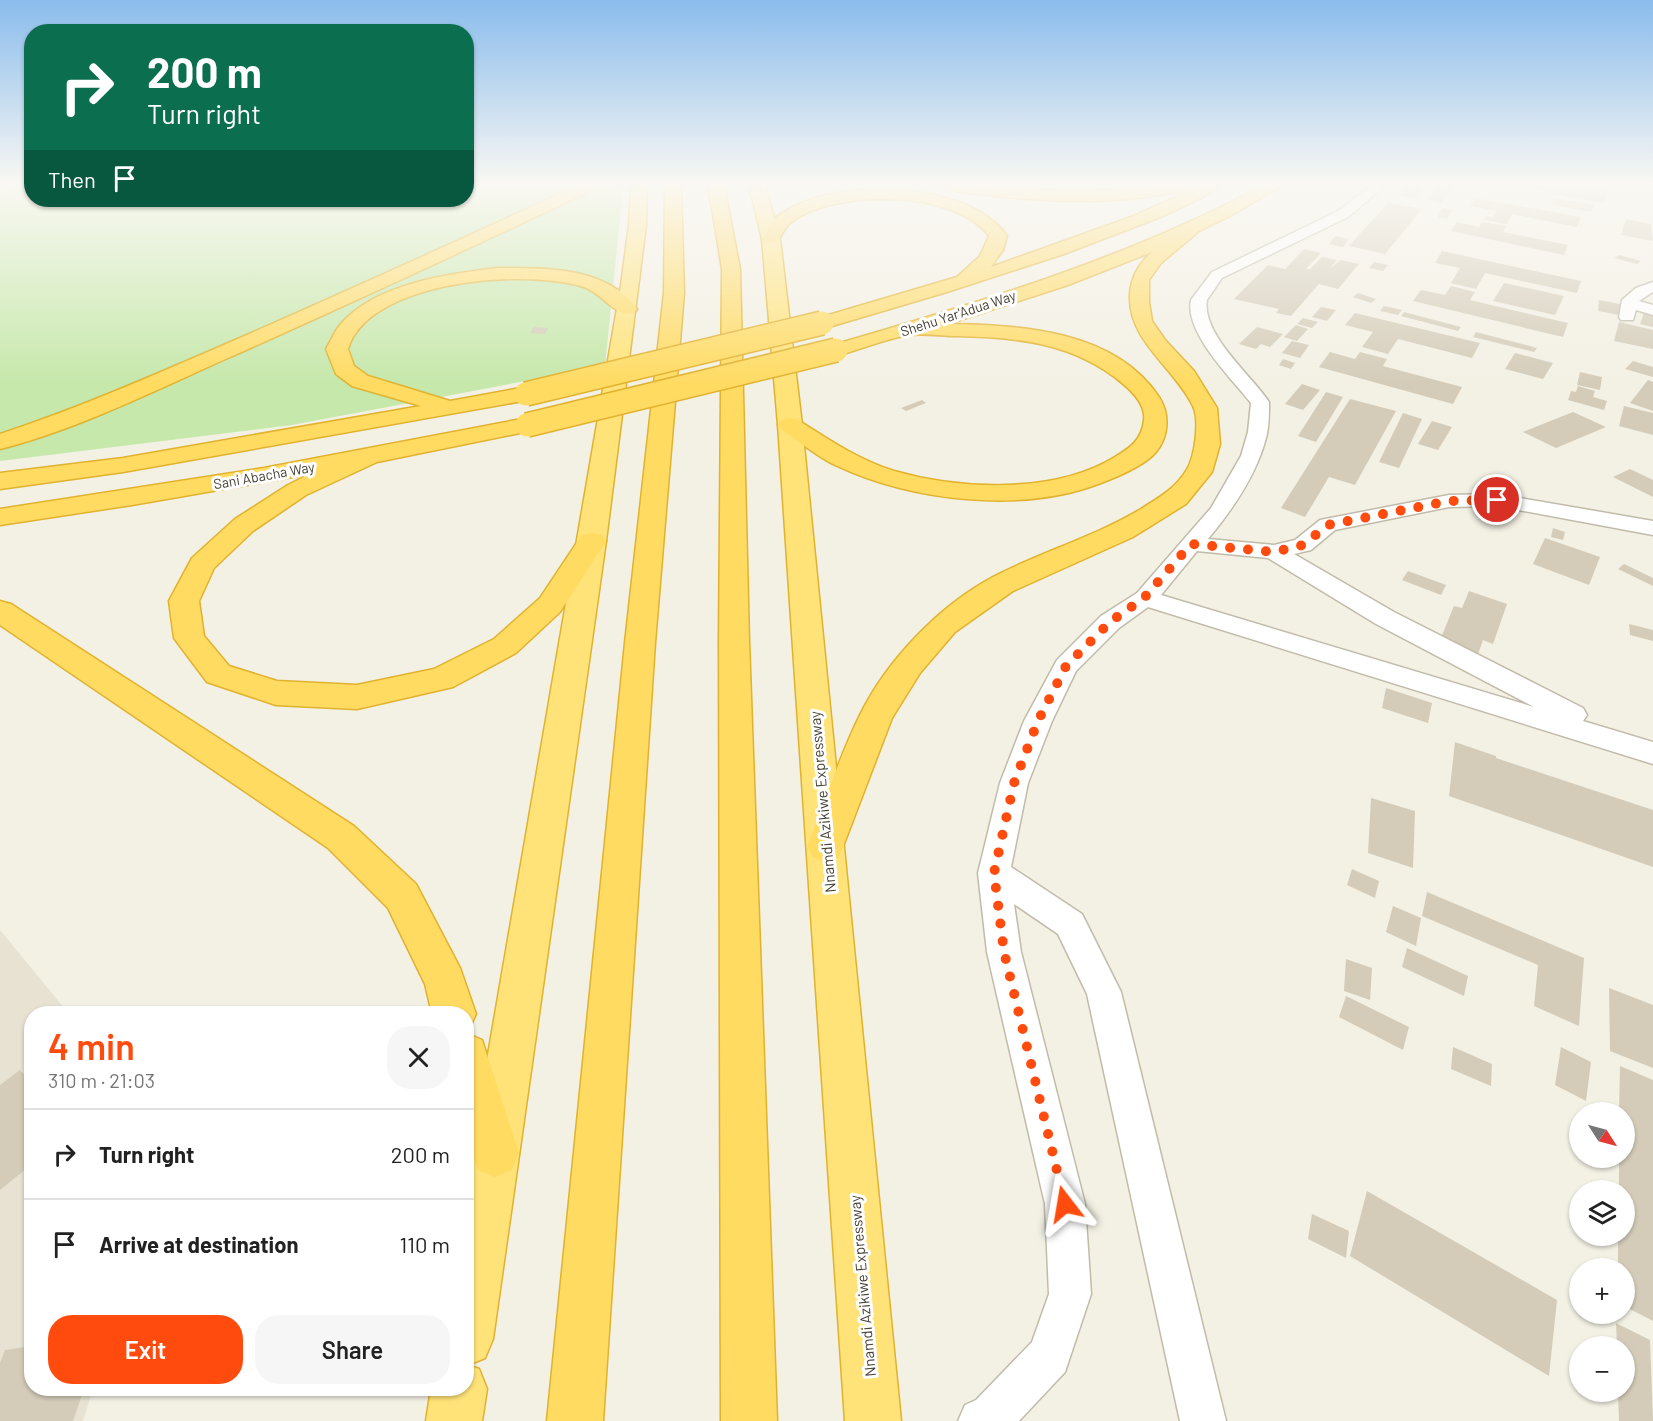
<!DOCTYPE html>
<html lang="en">
<head>
<meta charset="utf-8">
<style>
  body { margin:0; font-family:Barlow,sans-serif; background:#f6f6f6; color:#222; height:100vh; display:flex; flex-direction:column; font-size:22px; white-space:nowrap }
  * { box-sizing:border-box; margin:0 }
  p { font-size:20px; color:#767676 }
  .icon { flex:none; width:33px; height:33px; fill:none; stroke:currentColor; stroke-width:2; stroke-linecap:round; stroke-linejoin:round }
  .map { position:relative; flex:1; overflow:hidden }
  .drawer { position:absolute; left:24px; top:1006px; width:450px; height:390px; display:flex; flex-direction:column; background:#fff; border-radius:24px; box-shadow:0 2px 4px #0004 }
  .drawer>* { flex:none }
  .guide { position:absolute; left:24px; top:24px; width:450px; height:183px; border-radius:24px; box-shadow:0 2px 4px #0004; background:#0b6e4f; color:#fff; overflow:hidden }
  .needle { width:39px; rotate:126deg }
  .controls { position:absolute; left:1569px; top:1102px; display:grid; gap:12px }
  .controls a { display:grid; place-items:center; width:66px; height:66px; border-radius:50%; background:#fff; box-shadow:0 2px 4px #0004; font-size:30px }
  .pin { position:absolute; display:grid; place-items:center; width:51px; height:51px; color:#fff; margin:-26px; border:3px solid #fff; border-radius:50%; box-shadow:0 2px 6px #0007 }
  .me { position:absolute; width:66px; margin:-33px; rotate:346deg; stroke-linejoin:round; filter:drop-shadow(0 0 4px #0008) }
  .turn { display:flex; align-items:center; gap:21px; height:126px; padding:0 24px; font-size:27px }
  .turn .icon { width:78px; height:78px; stroke-width:2.5 }
  .turn b { display:block; font-size:42px; line-height:51px }
  .then { display:flex; align-items:center; height:57px; padding:0 24px; background:#0003; gap:12px; font-size:22px }
  .round { display:grid; place-items:center; flex:none; width:63px; height:63px; border-radius:24px; background:#f6f6f6 }
  .headline { display:flex; align-items:center; justify-content:space-between; height:102px; padding:0 24px }
  h1 { font-size:36px; font-weight:600; line-height:45px; color:#ff4b0e }
  .button { display:flex; gap:12px; margin-top:auto; padding:12px 24px }
  .button a { flex:1; height:69px; border-radius:24px; background:#ff4b0e; color:#fff; font-size:24px; font-weight:600; line-height:69px; text-align:center }
  .button a+a { background:#f6f6f6; color:#222 }
  ul { padding:0; list-style:none }
  li { display:flex; align-items:center; gap:18px; height:90px; padding:0 24px; border-top:2px solid #e0e0e0 }
  li div { flex:1 }
  li b { display:block; font-size:22px }
  li em { font-style:normal }
  .map>svg:first-child { display:block }
</style>
</head>
<body>
<div class="map">
<svg width="1653" height="1421" viewBox="0 0 1653 1421">
  <rect width="100%" height="100%" fill="#f3f0e4"/>
  <path fill="#e7e2d2" d="M0 930 69 1014H32V1389H93L83 1421H0Z"/>
  <path fill="#c6e8ab" d="M0 185H31L32 200H466L467 185H622L623 190 605 366 292 425 0 461V195L4 193Z"/>
  <g fill="#d4ccb9">
    <path d="M1409 185H1425L1414 198 1400 196Z"/>
    <path d="M1440 185H1455L1441 203 1428 200Z"/>
    <path d="M1529 185H1588L1587 187 1607 191 1604 203 1547 193 1548 190 1528 187Z"/>
    <path d="M1476 198 1581 217 1577 227 1512 214 1507 224 1484 220 1486 216 1493 217 1497 211 1470 206Z"/>
    <path d="M1554 198 1594 205 1591 212 1551 205Z"/>
    <path d="M1388 203 1422 209 1385 254 1349 246Z"/>
    <path d="M1442 208 1452 210 1447 219 1438 217Z"/>
    <path d="M1626 219 1651 224 1653 241 1621 235Z"/>
    <path d="M1457 222 1479 227 1482 222 1506 226 1503 232 1568 245 1564 255 1451 231Z"/>
    <path d="M1335 236 1349 239 1343 247 1329 244Z"/>
    <path d="M1304 249 1321 253 1306 269H1310L1322 257 1337 260 1329 269 1341 260 1359 264 1338 289 1319 284 1291 316 1276 313 1279 309 1234 299 1268 265 1285 269Z"/>
    <path d="M1442 251 1581 281 1577 293 1485 273 1476 289 1451 283 1460 268 1435 263Z"/>
    <path d="M1619 255 1641 261 1637 264 1614 258Z"/>
    <path d="M1374 262 1388 265 1383 271 1369 268Z"/>
    <path d="M1504 283 1564 296 1555 315 1493 301Z"/>
    <path d="M1451 286 1475 292 1470 300 1568 323 1563 337 1413 301 1421 290 1445 295Z"/>
    <path d="M1358 293 1376 299 1371 303 1353 297Z"/>
    <path d="M1599 300 1620 304 1619 315 1598 311Z"/>
    <path d="M1384 306 1402 310 1398 315 1380 311Z"/>
    <path d="M1321 307 1336 310 1327 321 1312 317Z"/>
    <path d="M1645 310 1653 312V327L1640 324Z"/>
    <path d="M1404 312 1461 327 1458 331 1401 316Z"/>
    <path d="M1355 313 1480 343 1472 358 1398 339 1388 354 1362 347 1373 332 1345 325Z"/>
    <path d="M1303 318 1318 322 1312 328 1297 324Z"/>
    <path d="M1619 322 1653 330V349L1614 341Z"/>
    <path d="M1296 325 1308 329 1297 341 1284 337Z"/>
    <path d="M534 327 548 328 545 334 530 333Z"/>
    <path d="M1257 327 1283 334 1270 347 1261 344 1256 349 1239 344Z"/>
    <path d="M1476 332 1537 348 1534 352 1473 337Z"/>
    <path d="M1292 341 1309 345 1300 358 1282 353Z"/>
    <path d="M1330 352 1355 359 1360 352 1387 359 1383 366 1462 387 1453 404 1319 367Z"/>
    <path d="M1515 353 1553 363 1543 379 1505 369Z"/>
    <path d="M1283 359 1295 363 1291 369 1279 365Z"/>
    <path d="M1633 361 1653 367V377L1625 369Z"/>
    <path d="M1580 372 1602 377 1600 390 1577 385Z"/>
    <path d="M1648 380 1653 382V411L1630 403Z"/>
    <path d="M1302 384 1320 390 1303 410 1285 404Z"/>
    <path d="M1578 386 1595 391 1593 397 1607 401 1604 410 1568 400 1571 391 1576 392Z"/>
    <path d="M1326 392 1343 397 1316 442 1298 436Z"/>
    <path d="M1350 399 1396 411 1355 485 1329 477 1305 517 1281 508Z"/>
    <path d="M922 400 926 403 906 411 901 408Z"/>
    <path d="M1624 406 1653 413V435L1619 426Z"/>
    <path d="M1573 412 1606 427 1556 448 1523 432Z"/>
    <path d="M1403 413 1422 419 1399 468 1379 462Z"/>
    <path d="M1432 421 1452 427 1438 450 1418 444Z"/>
    <path d="M1630 469 1653 480V497L1613 477Z"/>
    <path d="M1553 528 1565 532 1563 540 1551 537Z"/>
    <path d="M1545 538 1600 557 1589 585 1533 564Z"/>
    <path d="M1624 564 1653 578V586L1618 569Z"/>
    <path d="M1408 571 1446 585 1441 595 1402 580Z"/>
    <path d="M1469 591 1507 604 1493 644 1483 640 1476 660 1438 645 1454 606 1462 608Z"/>
    <path d="M1629 624 1653 630V641L1630 635Z"/>
    <path d="M1386 688 1432 703 1428 723 1382 708Z"/>
    <path d="M1455 742 1496 756V758L1653 810V867L1449 796Z"/>
    <path d="M1371 798 1415 811 1413 868 1368 853Z"/>
    <path d="M1352 869 1379 881 1375 898 1347 885Z"/>
    <path d="M1427 892 1584 958 1579 1026 1534 1006 1538 965 1422 916Z"/>
    <path d="M1393 906 1421 918 1416 946 1386 932Z"/>
    <path d="M1407 948 1468 976 1464 996 1402 967Z"/>
    <path d="M1346 959 1372 968 1370 1000 1344 991Z"/>
    <path d="M1609 988 1653 1005V1068L1610 1051Z"/>
    <path d="M1346 996 1409 1027 1403 1050 1339 1017Z"/>
    <path d="M1453 1047 1492 1064 1491 1086 1451 1069Z"/>
    <path d="M1561 1047 1591 1062 1586 1101 1555 1085Z"/>
    <path d="M1620 1066 1653 1080V1321L1624 1306V1269H1618V1236H1624V1191H1619V1158H1624V1113H1619Z"/>
    <path d="M20 1070 32 1084V1164L0 1190V1085Z"/>
    <path d="M1367 1191 1557 1300 1549 1376 1350 1256Z"/>
    <path d="M1312 1214 1349 1231 1346 1258 1308 1239Z"/>
    <path d="M1616 1323 1650 1340 1653 1421H1619L1618 1392H1624V1347H1617Z"/>
    <path d="M32 1346V1389H84L73 1421H0V1363L5 1350Z"/>
  </g>
  <g fill="none" stroke-linecap="round" stroke-linejoin="round">
    <defs>
      <g id="minor">
        <path d="M1372 185H1386L1348 217 1222 278 1207 300C1201 334 1252 376 1269 402 1269 413 1269 424 1267 434 1258 473 1233 509 1208 539L1274 545 1295 540 1320 520 1449 495 1497 494 1653 521V535L1497 506 1449 507 1335 530 1311 550 1294 554 1394 612 1583 708 1587 715 1583 721 1653 742V764L1148 607 1119 628 1076 671 1052 721 1028 783 1011 867 1082 914 1121 992 1226 1421H1180L1087 994 1058 934 1014 904 1021 952 1085 1204 1091 1294 1065 1372 1019 1421H958L965 1405 976 1400 1032 1342 1049 1294 1045 1204 987 952 978 873 1000 783 1024 721 1057 660 1101 616 1137 593 1211 508 1241 456 1248 432 1251 403C1232 379 1184 332 1191 300L1212 272 1338 211ZM1197 551 1268 558 1376 624 1534 707 1161 595Z"/>
        <path d="M1653 282V292L1639 301 1653 305V315L1636 310 1633 320H1621L1619 317 1622 300 1636 288Z"/>
      </g>
      <g id="trunk">
        <path d="M631 185H647L646 225 606 541 493 1339 485 1358 468 1365 479 1369 487 1389 482 1421H426L431 1389H466V1182L621 285 629 225Z"/>
        <path d="M749 185H765L780 239 802 425 901 1421H845L778 425 762 239Z"/>
      </g>
      <g id="motorway">
        <path d="M579 185H599L597 188C474 246 352 303 228 358 156 390 76 430 0 449V434C82 407 161 372 240 338 354 288 466 237 579 185Z"/>
        <path d="M665 185H681L684 293 655 643 603 1421H547L625 643 664 293Z"/>
        <path d="M708 185H724L740 269 749 641 777 1421H721L719 641 722 269Z"/>
        <path d="M944 185C987 182 1030 191 1072 191 1114 192 1155 183 1196 185L1194 188C1124 206 1050 203 979 194 969 192 951 193 944 185Z"/>
        <path d="M1203 185H1222L1201 198 1163 216 1064 254 947 292 822 329 815 327 812 323 815 319 957 277 980 256 989 236C954 189 833 189 790 223 784 228 781 237 777 243H765L762 239C767 232 771 222 778 216 831 176 967 179 1007 236L1003 250 991 267 1131 217Z"/>
        <path d="M1264 185H1283L1230 216 1199 231 1161 263 1149 280V302L1152 321 1166 341 1194 371 1217 408 1220 444 1212 472 1186 504 1133 537 1013 591 955 632 920 673 892 718 839 857 826 862 813 857 807 846C825 803 839 757 860 715 887 660 939 606 993 577 1041 552 1094 537 1141 509 1158 498 1175 489 1186 471 1195 458 1200 420 1193 406 1174 367 1127 340 1130 294 1131 278 1139 263 1152 252L1068 285 948 324C1020 325 1115 330 1159 397 1170 414 1169 436 1156 452 1145 465 1117 477 1101 483 1021 514 911 501 835 465 816 456 799 441 782 430L778 425 782 420 790 418 798 420C829 440 859 460 894 471 960 490 1055 494 1115 457 1130 448 1142 440 1144 420 1146 405 1133 392 1122 383 1074 343 1016 337 956 336 941 336 925 333 910 335 886 338 860 350 836 356L829 354 825 350 829 346C978 303 1126 259 1264 185Z"/>
        <path d="M497 268C543 268 607 266 637 309L634 313C615 318 602 293 584 287 528 269 392 280 356 333 352 337 350 344 348 349L354 366 368 376 450 401 526 387 534 389 537 394 534 399 123 472 0 489V473L123 458 421 406 352 386 336 374 326 349C331 341 334 332 340 325 374 284 447 274 497 268Z"/>
        <path d="M527 418 535 420 539 425 535 430 377 462 306 495 253 531 214 568 199 601 204 636 229 666 277 681 357 685 434 669 494 639 540 598 582 535 592 533 602 535 606 541 560 612 516 653 453 687 357 709 276 705 207 682 174 638 169 601 192 558 235 519 288 485 310 474 132 505 0 525V509L264 468Z"/>
        <path d="M0 601 11 604 354 826 416 884 460 968 476 1014 469 1029 466 1030V1014H432L425 984 388 908 328 848 0 625Z"/>
        <path d="M466 1033 482 1040 519 1153 512 1170 495 1177 478 1170 466 1136Z"/>
      </g>
    </defs>
    <use href="#minor" stroke="#c1bba9" stroke-width="3"/>
    <use href="#trunk" stroke="#e1b22f" stroke-width="3"/>
    <use href="#motorway" stroke="#e1b22f" stroke-width="3"/>
    <use href="#minor" fill="#fff" fill-rule="evenodd"/>
    <use href="#trunk" fill="#ffe379" fill-rule="evenodd"/>
    <use href="#motorway" fill="#ffdb62" fill-rule="evenodd"/>
    <defs>
      <path id="motorway-bridge-far1" d="M819 324 822 323"/>
      <g id="motorway-bridge">
        <path d="M526 394 822 323"/>
        <path d="M527 425 836 350"/>
      </g>
    </defs>
    <use href="#motorway-bridge-far1" stroke="#e1b22f" stroke-width="20" stroke-linecap="butt"/>
    <use href="#motorway-bridge" stroke="#e1b22f" stroke-width="26" stroke-linecap="butt"/>
    <use href="#motorway-bridge-far1" stroke="#ffdb62" stroke-width="18"/>
    <use href="#motorway-bridge" stroke="#ffdb62" stroke-width="23"/>
  </g>
  <linearGradient id="sky" x2="0" y2="1"><stop stop-color="#8abcec"/><stop offset="0.48" stop-color="#faf8f3"/><stop offset="1" stop-color="#faf8f3" stop-opacity="0"/></linearGradient>
  <rect width="1653" height="384" fill="url(#sky)"/>
  <g fill="none" stroke-linecap="round" stroke-linejoin="round">
    <path stroke="#ff4b0e" stroke-width="10" stroke-dasharray="0 18" d="M1065 1204 1004 952 994 873 1014 783 1038 721 1066 666 1110 622 1144 598 1191 544 1274 552 1303 545 1328 525 1449 501 1497 500"/>
  </g>
  <g text-anchor="middle" dominant-baseline="central" stroke-width="6" stroke-linejoin="round" paint-order="stroke">
    <g font-size="14" fill="#454034" stroke="#fff">
      <text transform="translate(958 313) rotate(-18)">Shehu Yar'Adua Way</text>
      <text transform="translate(264 475) rotate(-10)">Sani Abacha Way</text>
    </g>
    <g font-size="15" fill="#454034" stroke="#fff">
      <text transform="translate(822 802) rotate(-95)">Nnamdi Azikiwe Expressway</text>
      <text transform="translate(862 1286) rotate(-95)">Nnamdi Azikiwe Expressway</text>
    </g>
  </g>
</svg>
<div class="controls">
<a><svg class="needle" viewBox="-14 -14 28 28"><path d="M0-13l5 13h-10z" fill="#e53935"/><path d="M0 13l5-13h-10z" fill="#767676"/></svg></a>
<a><svg class="icon" aria-label="layers" viewBox="0 0 24 24"><path d="M12 4l9 5-9 5-9-5zM3 14l9 5 9-5"/></svg></a>
<a>+</a>
<a>−</a>
</div>
<div class="pin" style="left:1497px;top:500px;background:#d93025"><svg class="icon" aria-label="arrive" viewBox="0 0 24 24"><path d="M6 21V4h12l-3 4 3 4H6"/></svg></div>
<svg class="me" style="left:1065px;top:1204px" viewBox="-20 -20 40 40"><path d="M0-17L14 15 0 8-14 15z" fill="#ff4b0e" stroke="#fff" stroke-width="4"/></svg>
<div class="guide">
<div class="turn"><svg class="icon" aria-label="right" viewBox="0 0 24 24"><path d="M7 20v-9h11M14 6l5 5-5 5"/></svg><div><b>200 m</b>Turn right</div></div>
<div class="then">Then<svg class="icon" aria-label="arrive" viewBox="0 0 24 24"><path d="M6 21V4h12l-3 4 3 4H6"/></svg></div>
</div>
<section class="drawer">
<div class="headline"><div><h1>4 min</h1><p>310 m · 21:03</p></div><a class="round"><svg class="icon" aria-label="close" viewBox="0 0 24 24"><path d="M6 6l12 12M18 6L6 18"/></svg></a></div>
<ul>
<li><svg class="icon" aria-label="right" viewBox="0 0 24 24"><path d="M7 20v-9h11M14 6l5 5-5 5"/></svg><div><b>Turn right</b></div><em>200 m</em></li>
<li><svg class="icon" aria-label="arrive" viewBox="0 0 24 24"><path d="M6 21V4h12l-3 4 3 4H6"/></svg><div><b>Arrive at destination</b></div><em>110 m</em></li>
</ul>
<div class="button"><a>Exit</a><a>Share</a></div>
</section>
</div>
</body>
</html>
